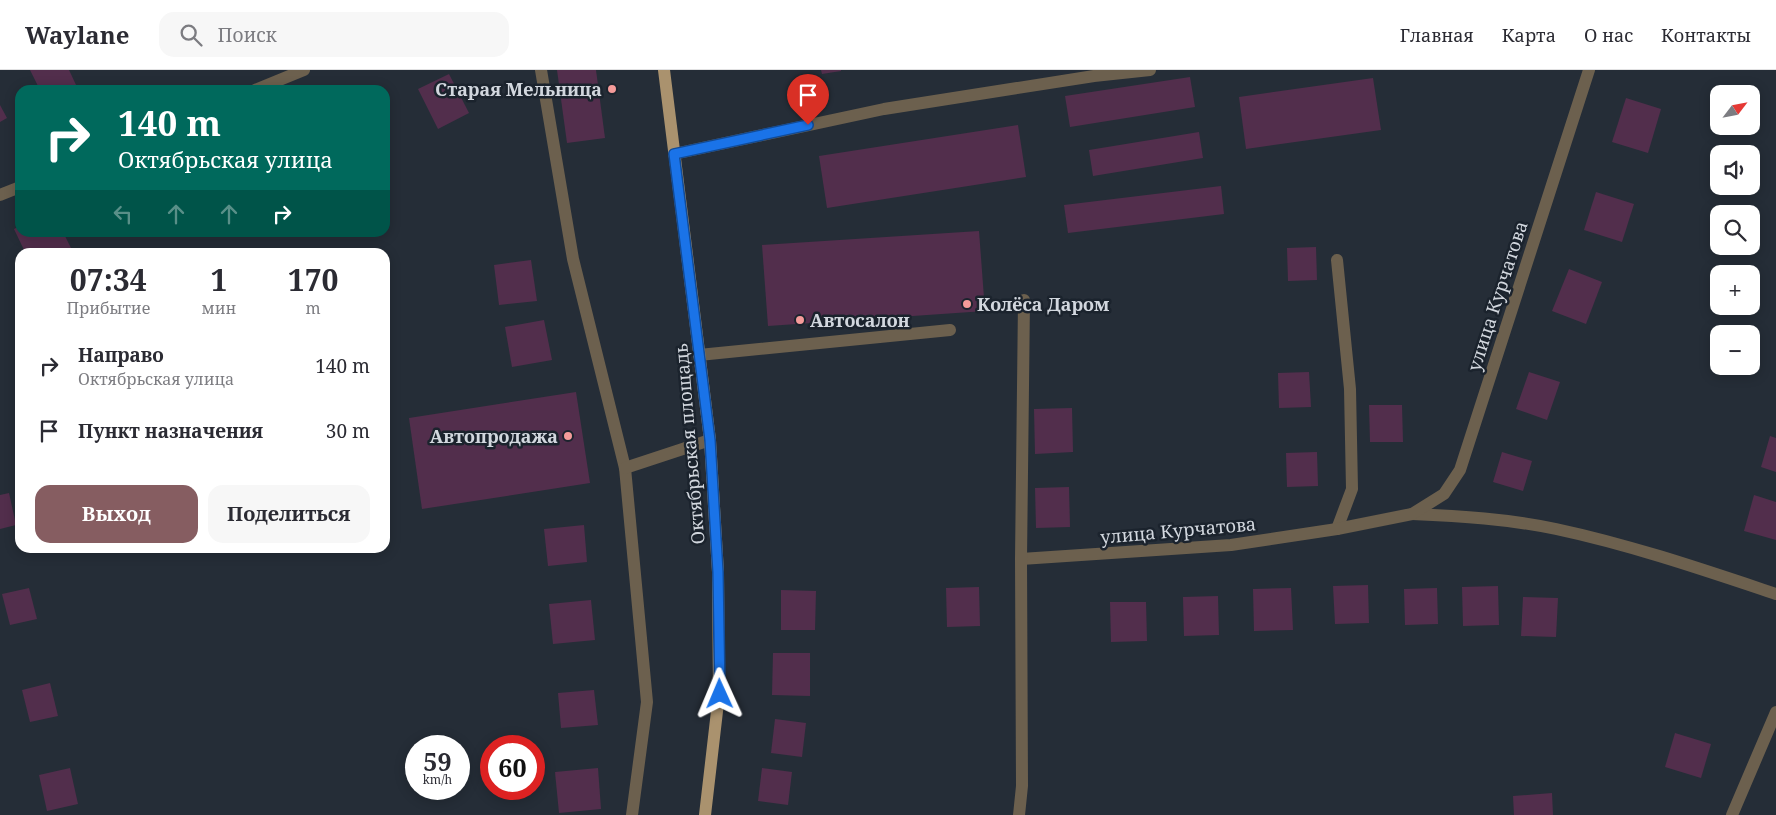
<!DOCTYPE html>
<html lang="ru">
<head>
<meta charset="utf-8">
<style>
  body { margin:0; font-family:"Noto Serif",serif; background:#f7f7f7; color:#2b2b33; height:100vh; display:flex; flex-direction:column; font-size:19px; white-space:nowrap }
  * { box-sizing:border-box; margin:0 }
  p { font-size:16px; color:#7c7c81 }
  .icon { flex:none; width:28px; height:28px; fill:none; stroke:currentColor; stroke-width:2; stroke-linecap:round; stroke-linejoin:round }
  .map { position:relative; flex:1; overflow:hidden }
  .details { position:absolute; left:15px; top:178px; width:375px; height:305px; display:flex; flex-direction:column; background:#fff; border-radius:15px; box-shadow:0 2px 12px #0003 }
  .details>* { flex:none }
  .hud { position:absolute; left:15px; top:15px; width:375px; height:152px; border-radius:15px; box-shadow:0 2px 12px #0003; background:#00695c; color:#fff; overflow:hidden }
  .needle { width:32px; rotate:58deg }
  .tools { position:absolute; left:1710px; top:15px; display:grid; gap:10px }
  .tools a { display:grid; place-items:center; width:50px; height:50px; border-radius:10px; background:#fff; box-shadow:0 2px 12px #0003; font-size:25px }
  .speed { position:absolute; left:405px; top:665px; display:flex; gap:10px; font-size:25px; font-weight:700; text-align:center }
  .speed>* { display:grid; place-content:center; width:65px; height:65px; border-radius:50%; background:#fff; box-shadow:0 2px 12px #0003; line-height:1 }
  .speed small { font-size:12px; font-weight:400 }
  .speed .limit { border:8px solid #d22; background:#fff; color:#111 }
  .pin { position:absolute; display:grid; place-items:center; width:42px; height:42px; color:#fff; margin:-51px -21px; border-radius:50% 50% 50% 0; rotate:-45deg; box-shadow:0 0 5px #0007 }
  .pin .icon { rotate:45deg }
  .me { position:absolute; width:55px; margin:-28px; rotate:359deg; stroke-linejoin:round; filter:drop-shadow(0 0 4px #0008) }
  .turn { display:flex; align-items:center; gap:18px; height:105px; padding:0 20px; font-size:22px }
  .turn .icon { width:65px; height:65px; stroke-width:2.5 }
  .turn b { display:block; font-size:35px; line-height:42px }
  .lanes { display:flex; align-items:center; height:48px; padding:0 20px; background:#0003; justify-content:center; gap:25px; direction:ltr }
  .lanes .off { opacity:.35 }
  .eta { display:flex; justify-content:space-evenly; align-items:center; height:85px; text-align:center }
  .eta b { font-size:30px; font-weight:700; line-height:35px }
  .action { display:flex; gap:10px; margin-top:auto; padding:10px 20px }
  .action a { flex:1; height:58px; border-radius:15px; background:#865d61; color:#fff; font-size:20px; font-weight:700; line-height:58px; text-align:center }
  .action a+a { background:#f7f7f7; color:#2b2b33 }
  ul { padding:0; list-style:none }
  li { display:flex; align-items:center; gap:15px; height:65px; padding:0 20px }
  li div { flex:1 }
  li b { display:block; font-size:19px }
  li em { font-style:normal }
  header { display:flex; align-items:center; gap:30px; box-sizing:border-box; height:70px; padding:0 25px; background:#fff; border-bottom:1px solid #e1e1e2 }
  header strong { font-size:24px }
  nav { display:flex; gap:28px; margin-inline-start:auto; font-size:18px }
  .search { width:350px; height:45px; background:#f7f7f7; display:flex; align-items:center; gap:12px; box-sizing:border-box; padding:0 18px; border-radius:15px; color:#7c7c81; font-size:19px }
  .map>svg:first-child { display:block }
</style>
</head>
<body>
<header>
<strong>Waylane</strong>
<div class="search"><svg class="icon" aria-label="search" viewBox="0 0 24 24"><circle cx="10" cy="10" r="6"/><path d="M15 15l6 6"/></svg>Поиск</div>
<nav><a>Главная</a><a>Карта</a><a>О нас</a><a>Контакты</a></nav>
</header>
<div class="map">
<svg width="1776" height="745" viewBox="0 0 1776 745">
  <rect width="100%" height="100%" fill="#252d37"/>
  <g fill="#522e4c">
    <path d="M30 0H69L77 17 72 20H40Z"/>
    <path d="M557 0H596L605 68 567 73Z"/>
    <path d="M821 0H841V1L822 4Z"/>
    <path d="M449 4 469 43 438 59 418 19Z"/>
    <path d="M1190 7 1195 37 1070 57 1065 26Z"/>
    <path d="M1373 8 1381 60 1246 79 1239 27Z"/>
    <path d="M1626 28 1661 39 1648 83 1612 72Z"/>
    <path d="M0 35 7 48 0 52Z"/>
    <path d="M1018 55 1026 107 827 138 819 86Z"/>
    <path d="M1199 62 1203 88 1093 106 1089 80Z"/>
    <path d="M1221 116 1224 144 1068 163 1064 135Z"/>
    <path d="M1596 122 1634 134 1622 172 1584 160Z"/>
    <path d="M20 156V162H63L73 182H25L14 159Z"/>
    <path d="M979 161 985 241 768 256 762 175Z"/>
    <path d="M1316 177 1317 210 1288 211 1287 178Z"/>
    <path d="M531 190 537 231 499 235 494 195Z"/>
    <path d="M1569 199 1602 212 1586 254 1552 241Z"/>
    <path d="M544 250 552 290 512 297 505 257Z"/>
    <path d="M1309 302 1311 337 1279 338 1278 303Z"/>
    <path d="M1529 302 1560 312 1547 350 1516 339Z"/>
    <path d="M576 322 590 413 422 439 409 348Z"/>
    <path d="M1369 335H1402L1403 372H1370Z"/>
    <path d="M1072 338 1073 382 1035 384 1034 339Z"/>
    <path d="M1770 366 1776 368V402L1761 397Z"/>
    <path d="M1317 382 1318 416 1287 417 1286 383Z"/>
    <path d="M1502 382 1532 391 1523 421 1493 412Z"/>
    <path d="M1069 417 1070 457 1036 458 1035 418Z"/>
    <path d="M9 423 16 455 0 459V425Z"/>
    <path d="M1754 425 1776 432V470L1744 461Z"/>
    <path d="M584 455 587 492 548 496 544 459Z"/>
    <path d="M1368 515 1369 553 1335 554 1333 516Z"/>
    <path d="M1498 516 1499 555 1463 556 1462 517Z"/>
    <path d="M979 517 980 556 947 557 946 518Z"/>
    <path d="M29 518 37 549 10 555 2 524Z"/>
    <path d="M1291 518 1293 560 1254 561 1253 519Z"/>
    <path d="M1437 518 1438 554 1405 555 1404 519Z"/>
    <path d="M781 520 816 521 815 560H781Z"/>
    <path d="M1218 526 1219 565 1184 566 1183 527Z"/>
    <path d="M1523 527 1558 528 1556 567 1521 566Z"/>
    <path d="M591 530 595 570 553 574 549 534Z"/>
    <path d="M1110 532H1146L1147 571 1111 572Z"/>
    <path d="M773 583H810V626L772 625Z"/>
    <path d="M50 613 58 646 30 652 22 620Z"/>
    <path d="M594 620 598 655 561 658 558 623Z"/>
    <path d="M775 649 806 653 802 687 771 683Z"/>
    <path d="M1675 663 1711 674 1701 708 1665 697Z"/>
    <path d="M70 698 78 734 47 741 39 705Z"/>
    <path d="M598 698 601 739 559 743 555 702Z"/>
    <path d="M762 698 792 702 788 735 758 731Z"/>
    <path d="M1552 723 1553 745H1514L1513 726Z"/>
  </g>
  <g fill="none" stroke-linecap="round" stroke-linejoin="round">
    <g stroke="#6c604e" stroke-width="12">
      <path d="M541 0 573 189 625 398 647 632 632 745"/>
      <path d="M255 20 304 0"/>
      <path d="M674 84 884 39 1094 6 1150 0"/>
      <path d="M0 125 20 117"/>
      <path d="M1337 190 1350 319 1352 419 1337 459"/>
      <path d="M699 285 950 260"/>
      <path d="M625 398 710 370"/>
      <path d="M1412 444C1460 446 1509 449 1556 459 1631 475 1704 500 1776 524"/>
      <path d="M1021 489 1231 475 1337 459 1412 444 1444 424 1460 400 1589 0"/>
      <path d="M1019 745 1022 716 1021 489 1024 230"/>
      <path d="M1732 745 1776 642"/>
    </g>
    <path stroke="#aa926e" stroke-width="12" d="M664 0 710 370 718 502 719 624 705 745"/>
  </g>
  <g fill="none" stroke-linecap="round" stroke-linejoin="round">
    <defs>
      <path id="route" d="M720 624 718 502 710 370 674 84 808 55"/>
    </defs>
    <use href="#route" stroke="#114b97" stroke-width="12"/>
    <use href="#route" stroke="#1a73e8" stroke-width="9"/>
  </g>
  <g fill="#f59b9a" stroke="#1b232d" stroke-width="2">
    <circle cx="612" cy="19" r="5"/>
    <circle cx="967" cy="234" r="5"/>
    <circle cx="800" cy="250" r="5"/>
    <circle cx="568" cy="366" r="5"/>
  </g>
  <g text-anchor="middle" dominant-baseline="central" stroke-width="5" stroke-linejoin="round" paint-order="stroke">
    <g font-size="18" font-weight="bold" fill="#d2d7de" stroke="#1b232d" text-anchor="end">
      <text x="602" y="19">Старая Мельница</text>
      <text x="977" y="234" text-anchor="start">Колёса Даром</text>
      <text x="810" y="250" text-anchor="start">Автосалон</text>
      <text x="558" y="366">Автопродажа</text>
    </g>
    <g font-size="18" fill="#d2d7de" stroke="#1b232d">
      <text transform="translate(1497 226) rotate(-72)">улица Курчатова</text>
      <text transform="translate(689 374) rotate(-95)">Октябрьская площадь</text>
      <text transform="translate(1178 460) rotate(-5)">улица Курчатова</text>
    </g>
  </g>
</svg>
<div class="tools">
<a><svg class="needle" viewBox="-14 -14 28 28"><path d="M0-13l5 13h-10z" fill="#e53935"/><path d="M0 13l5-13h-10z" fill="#7c7c81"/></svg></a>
<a><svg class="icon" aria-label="sound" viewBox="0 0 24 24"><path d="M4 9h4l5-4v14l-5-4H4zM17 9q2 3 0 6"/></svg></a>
<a><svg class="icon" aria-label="search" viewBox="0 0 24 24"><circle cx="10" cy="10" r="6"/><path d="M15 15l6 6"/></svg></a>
<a>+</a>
<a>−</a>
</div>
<div class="speed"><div>59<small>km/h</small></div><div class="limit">60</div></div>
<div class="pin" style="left:808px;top:55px;background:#d93025"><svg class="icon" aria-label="arrive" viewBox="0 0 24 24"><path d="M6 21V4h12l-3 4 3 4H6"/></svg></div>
<svg class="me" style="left:720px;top:624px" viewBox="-20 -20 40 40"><path d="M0-17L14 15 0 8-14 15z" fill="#1a73e8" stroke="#fff" stroke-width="4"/></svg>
<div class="hud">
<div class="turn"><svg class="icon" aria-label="right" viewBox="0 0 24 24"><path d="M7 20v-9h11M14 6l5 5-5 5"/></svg><div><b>140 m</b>Октябрьская улица</div></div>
<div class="lanes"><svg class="icon off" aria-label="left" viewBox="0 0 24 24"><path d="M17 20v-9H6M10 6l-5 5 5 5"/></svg><svg class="icon off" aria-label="ahead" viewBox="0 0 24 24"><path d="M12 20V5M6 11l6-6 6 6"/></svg><svg class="icon off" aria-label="ahead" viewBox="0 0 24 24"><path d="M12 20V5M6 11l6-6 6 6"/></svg><svg class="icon" aria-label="right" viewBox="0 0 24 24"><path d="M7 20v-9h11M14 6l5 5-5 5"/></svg></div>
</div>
<section class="details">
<div class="eta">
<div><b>07:34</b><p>Прибытие</p></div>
<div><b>1</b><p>мин</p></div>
<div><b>170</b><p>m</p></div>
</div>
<ul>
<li><svg class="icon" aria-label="right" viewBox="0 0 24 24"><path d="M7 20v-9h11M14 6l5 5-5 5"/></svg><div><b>Направо</b><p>Октябрьская улица</p></div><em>140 m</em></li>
<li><svg class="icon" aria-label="arrive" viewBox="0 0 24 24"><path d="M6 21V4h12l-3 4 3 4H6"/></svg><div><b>Пункт назначения</b></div><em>30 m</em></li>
</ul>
<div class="action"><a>Выход</a><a>Поделиться</a></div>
</section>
</div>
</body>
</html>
